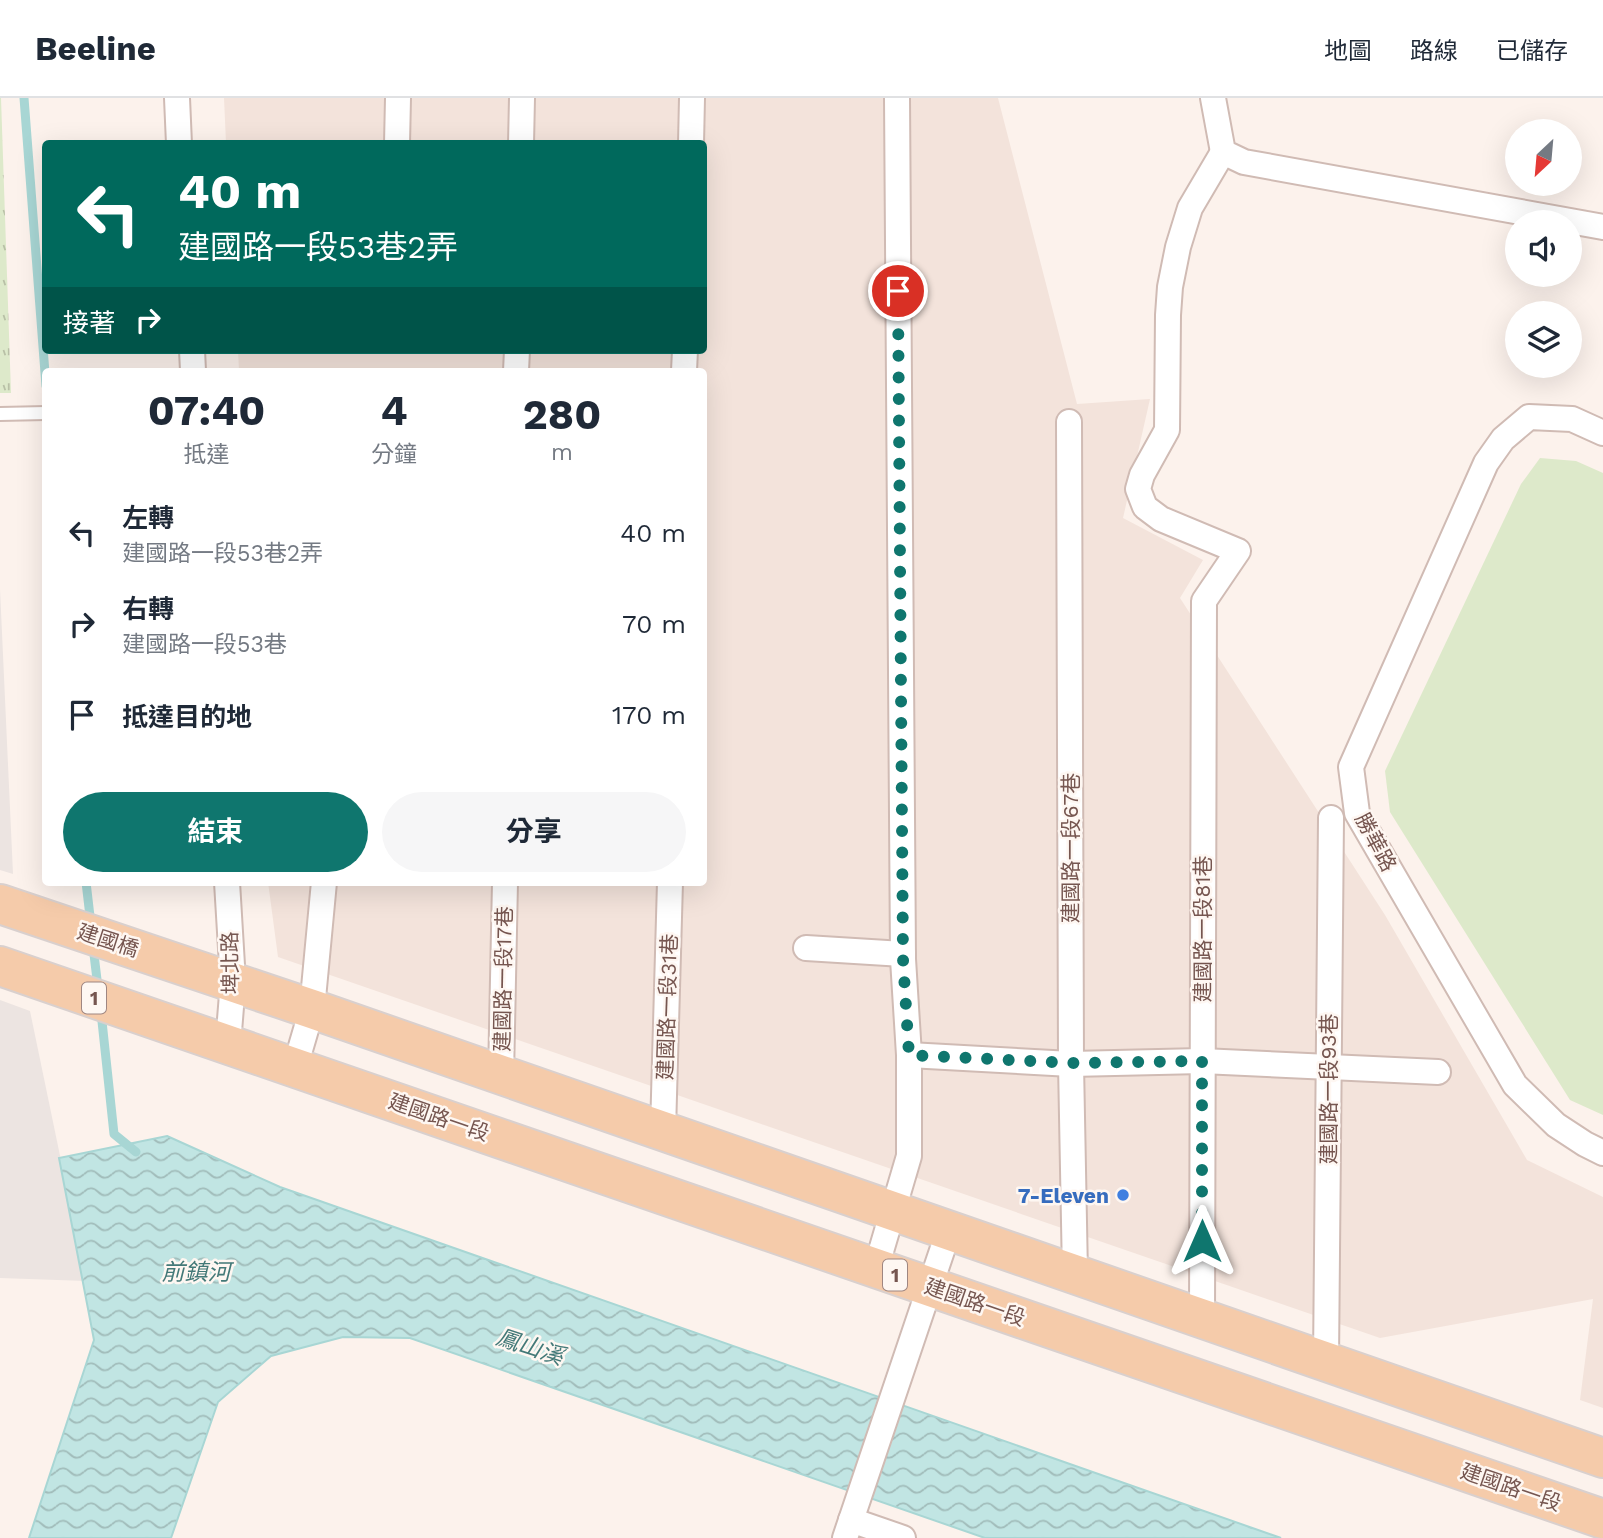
<!DOCTYPE html>
<html lang="zh-TW">
<head>
<meta charset="utf-8">
<style>
  body { margin:0; font-family:"Work Sans","Noto Sans TC",sans-serif; background:#f6f6f7; color:#1f2937; height:100vh; display:flex; flex-direction:column; font-size:26px; white-space:nowrap }
  * { box-sizing:border-box; margin:0 }
  p { font-size:23px; color:#747a83 }
  .icon { flex:none; width:38px; height:38px; fill:none; stroke:currentColor; stroke-width:2; stroke-linecap:round; stroke-linejoin:round }
  .map { position:relative; flex:1; overflow:hidden }
  .side { position:absolute; left:42px; top:270px; width:665px; height:518px; display:flex; flex-direction:column; background:#fff; border-radius:7px; box-shadow:0 7px 28px #0002 }
  .side>* { flex:none }
  .banner { position:absolute; left:42px; top:42px; width:665px; height:214px; border-radius:7px; box-shadow:0 7px 28px #0002; background:#00695c; color:#fff; overflow:hidden }
  .needle { width:46px; rotate:206deg }
  .tools { position:absolute; left:1505px; top:21px; display:grid; gap:14px }
  .tools a { display:grid; place-items:center; width:77px; height:77px; border-radius:50%; background:#fff; box-shadow:0 7px 28px #0002; font-size:35px }
  .pin { position:absolute; display:grid; place-items:center; width:60px; height:60px; color:#fff; margin:-30px; border:4px solid #fff; border-radius:50%; box-shadow:0 2px 7px #0007 }
  .me { position:absolute; width:77px; margin:-38px; rotate:0deg; stroke-linejoin:round; filter:drop-shadow(0 0 5px #0008) }
  .turn { display:flex; align-items:center; gap:24px; height:147px; padding:0 21px; font-size:32px }
  .turn .icon { width:91px; height:91px; stroke-width:2.5 }
  .turn b { display:block; font-size:49px; line-height:60px }
  .then { display:flex; align-items:center; height:66px; padding:0 21px; background:#0003; gap:14px; font-size:26px }
  .eta { display:flex; justify-content:space-evenly; align-items:center; height:119px; text-align:center }
  .eta b { font-size:42px; font-weight:700; line-height:49px }
  .cta { display:flex; gap:14px; margin-top:auto; padding:14px 21px }
  .cta a { flex:1; height:80px; border-radius:42px; background:#0f766e; color:#fff; font-size:28px; font-weight:700; line-height:80px; text-align:center }
  .cta a+a { background:#f6f6f7; color:#1f2937 }
  ul { padding:0; list-style:none }
  li { display:flex; align-items:center; gap:21px; height:91px; padding:0 21px }
  li div { flex:1 }
  li b { display:block; font-size:26px }
  li em { font-style:normal }
  header { display:flex; align-items:center; gap:42px; box-sizing:border-box; height:98px; padding:0 35px; background:#fff; border-bottom:2px solid #e0e1e3 }
  header strong { font-size:33px }
  nav { display:flex; gap:38px; margin-inline-start:auto; font-size:24px }
  .map>svg:first-child { display:block }
</style>
</head>
<body>
<header>
<strong>Beeline</strong>
<nav><a>地圖</a><a>路線</a><a>已儲存</a></nav>
</header>
<div class="map">
<svg width="1603" height="1440" viewBox="0 0 1603 1440">
  <defs>
    <pattern id="park-tufts" width="24" height="20" patternUnits="userSpaceOnUse" patternTransform="scale(1.75)"><rect width="24" height="20" fill="#dde9ca"/><path d="M3 7l-1-3M5 7V3M7 7l1-3M15 17l-1-3M17 17v-4M19 17l1-3" fill="none" stroke="#b8c0a6"/></pattern>
    <pattern id="water-waves" width="16" height="10" patternUnits="userSpaceOnUse" patternTransform="scale(1.75)"><rect width="16" height="10" fill="#c1e5e3"/><path d="M0 5q4-4 8 0t8 0" fill="none" stroke="#a1bcba"/></pattern>
  </defs>
  <rect width="100%" height="100%" fill="#fcf2ec"/>
  <path fill="#f3e3db" d="M224 0H998L1077 306 1150 301 1123 420 1203 462 1180 500 1385 817 1527 1062 1603 1099V1310L1580 1302 1593 1201 1380 1240 278 859 268 784H704V273H239L238 252H704V46L226 45Z"/>
  <g fill="#ece4e1">
    <path d="M0 491 13 776 0 772Z"/>
    <path d="M0 902 30 913 86 1183 0 1180Z"/>
  </g>
  <path fill="#dde9ca" d="M1540 360 1576 363 1603 375V1017L1570 1002 1390 714 1385 673 1521 386Z"/>
  <path fill="url(#park-tufts)" d="M0 0H1L11 295H0Z"/>
  <path fill="url(#water-waves)" stroke="#a8d6d4" stroke-width="2" d="M167 1038 280 1089 1281 1440H985L410 1240 343 1239 271 1258 218 1304 171 1440H29L94 1242 59 1060Z"/>
  <g fill="none" stroke-linecap="round" stroke-linejoin="round">
    <g stroke="#a8d6d4" stroke-width="9">
      <path d="M24 0 46 288"/>
      <path d="M86 784 91 827"/>
      <path d="M93 848 98 890"/>
      <path d="M101 914 114 1036 136 1054"/>
    </g>
    <defs>
      <path id="lane" d="M0 316 46 315"/>
      <g id="street">
        <path d="M177 0 179 46"/>
        <path d="M1213 0 1223 54 1244 64 1603 129"/>
        <path d="M397 46 398 0"/>
        <path d="M521 46 522 0"/>
        <path d="M691 46 692 0"/>
        <path d="M192 252 193 273"/>
        <path d="M516 273 517 252"/>
        <path d="M684 273 685 252"/>
        <path d="M1069 324 1071 966 1075 1176"/>
        <path d="M1603 335 1572 321 1529 319 1503 341 1486 365 1351 669 1357 715 1515 987 1556 1027 1585 1046 1603 1055"/>
        <path d="M227 784 233 884 228 946"/>
        <path d="M806 850 903 856"/>
        <path d="M909 957 1071 966 1202 963 1438 974"/>
        <path d="M295 969 312 911 324 784"/>
        <path d="M501 978 505 784"/>
        <path d="M663 1033 670 784"/>
        <path d="M876 1170 909 1058V957L903 861 897 0"/>
        <path d="M1202 1220 1204 503 1238 453 1161 421 1145 409 1138 391 1142 377 1167 332 1168 217 1170 189 1178 149 1190 110 1223 54"/>
        <path d="M1326 1263 1331 720"/>
        <path d="M851 1422 903 1440"/>
        <path d="M845 1440 949 1132"/>
      </g>
      <g id="primary">
        <path d="M0 806 312 911 1603 1360"/>
        <path d="M0 868 1603 1421"/>
      </g>
    </defs>
    <use href="#lane" stroke="#d0bbb4" stroke-width="16"/>
    <use href="#street" stroke="#d0bbb4" stroke-width="28"/>
    <use href="#primary" stroke="#d9d0ce" stroke-width="42"/>
    <use href="#lane" stroke="#fff" stroke-width="12"/>
    <use href="#street" stroke="#fff" stroke-width="24"/>
    <use href="#primary" stroke="#f5cbaa" stroke-width="38"/>
  </g>
  <g fill="none" stroke-linecap="round" stroke-linejoin="round">
    <path stroke="#0f766e" stroke-width="12" stroke-dasharray="0 21.6" d="M898 193 903 861 909 957 1071 965 1202 963V1143"/>
  </g>
  <circle fill="#3f7fe0" stroke="#fef7f2" stroke-width="2.5" cx="1123" cy="1097" r="7"/>
  <g text-anchor="middle" dominant-baseline="central" stroke-width="5" stroke-linejoin="round" paint-order="stroke">
    <g fill="#fef7f2" stroke="#9f8681" stroke-width="2">
      <rect x="82" y="884.5" width="24" height="31" rx="5"/>
      <rect x="883" y="1161.5" width="24" height="31" rx="5"/>
    </g>
    <g font-size="19" font-weight="bold" fill="#765650">
      <text x="94" y="900">1</text>
      <text x="895" y="1177">1</text>
    </g>
    <g font-size="21" fill="#765650" stroke="#fef7f2">
      <text transform="translate(1376 744) rotate(62)">勝華路</text>
      <text transform="translate(1070 750) rotate(-90)">建國路一段67巷</text>
      <text transform="translate(1202 831) rotate(-90)">建國路一段81巷</text>
      <text transform="translate(108 842) rotate(18)">建國橋</text>
      <text transform="translate(230 865) rotate(-91)">埤北路</text>
      <text transform="translate(503 881) rotate(-89)">建國路一段17巷</text>
      <text transform="translate(667 909) rotate(-88)">建國路一段31巷</text>
      <text transform="translate(1328 991) rotate(-90)">建國路一段93巷</text>
      <text transform="translate(439 1019) rotate(19)">建國路一段</text>
      <text transform="translate(975 1204) rotate(19)">建國路一段</text>
      <text transform="translate(1511 1389) rotate(19)">建國路一段</text>
    </g>
    <g font-size="21" font-weight="bold" fill="#366cbe" stroke="#fef7f2" text-anchor="end">
      <text x="1109" y="1097">7-Eleven</text>
    </g>
    <g font-size="23" font-style="italic" fill="#437978" stroke="#fef7f2">
      <text x="196" y="1174">前鎮河</text>
      <text transform="translate(530 1249) rotate(18)">鳳山溪</text>
    </g>
  </g>
</svg>
<div class="tools">
<a><svg class="needle" viewBox="-14 -14 28 28"><path d="M0-13l5 13h-10z" fill="#e53935"/><path d="M0 13l5-13h-10z" fill="#747a83"/></svg></a>
<a><svg class="icon" aria-label="sound" viewBox="0 0 24 24"><path d="M4 9h4l5-4v14l-5-4H4zM17 9q2 3 0 6"/></svg></a>
<a><svg class="icon" aria-label="layers" viewBox="0 0 24 24"><path d="M12 4l9 5-9 5-9-5zM3 14l9 5 9-5"/></svg></a>
</div>
<div class="pin" style="left:898px;top:193px;background:#d93025"><svg class="icon" aria-label="arrive" viewBox="0 0 24 24"><path d="M6 21V4h12l-3 4 3 4H6"/></svg></div>
<svg class="me" style="left:1202px;top:1143px" viewBox="-20 -20 40 40"><path d="M0-17L14 15 0 8-14 15z" fill="#0f766e" stroke="#fff" stroke-width="4"/></svg>
<div class="banner">
<div class="turn"><svg class="icon" aria-label="left" viewBox="0 0 24 24"><path d="M17 20v-9H6M10 6l-5 5 5 5"/></svg><div><b>40 m</b>建國路一段53巷2弄</div></div>
<div class="then">接著<svg class="icon" aria-label="right" viewBox="0 0 24 24"><path d="M7 20v-9h11M14 6l5 5-5 5"/></svg></div>
</div>
<section class="side">
<div class="eta">
<div><b>07:40</b><p>抵達</p></div>
<div><b>4</b><p>分鐘</p></div>
<div><b>280</b><p>m</p></div>
</div>
<ul>
<li><svg class="icon" aria-label="left" viewBox="0 0 24 24"><path d="M17 20v-9H6M10 6l-5 5 5 5"/></svg><div><b>左轉</b><p>建國路一段53巷2弄</p></div><em>40 m</em></li>
<li><svg class="icon" aria-label="right" viewBox="0 0 24 24"><path d="M7 20v-9h11M14 6l5 5-5 5"/></svg><div><b>右轉</b><p>建國路一段53巷</p></div><em>70 m</em></li>
<li><svg class="icon" aria-label="arrive" viewBox="0 0 24 24"><path d="M6 21V4h12l-3 4 3 4H6"/></svg><div><b>抵達目的地</b></div><em>170 m</em></li>
</ul>
<div class="cta"><a>結束</a><a>分享</a></div>
</section>
</div>
</body>
</html>
